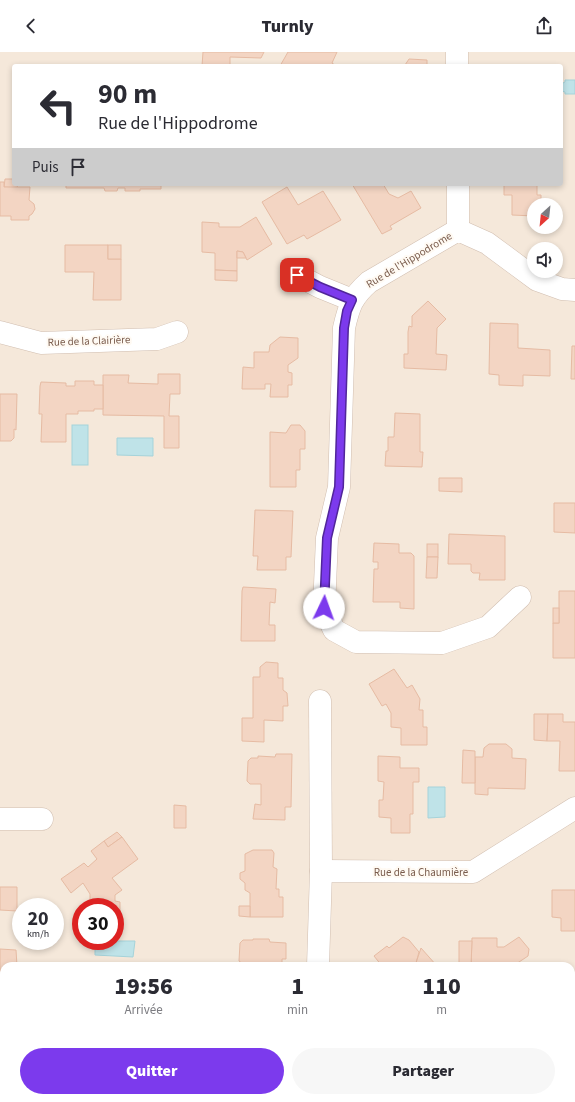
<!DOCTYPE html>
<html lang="fr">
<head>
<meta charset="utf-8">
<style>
  body { margin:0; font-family:"Source Sans 3",sans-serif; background:#f7f7f7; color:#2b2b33; height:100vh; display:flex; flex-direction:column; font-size:15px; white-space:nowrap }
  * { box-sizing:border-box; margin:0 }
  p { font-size:13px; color:#7c7c81 }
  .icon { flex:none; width:22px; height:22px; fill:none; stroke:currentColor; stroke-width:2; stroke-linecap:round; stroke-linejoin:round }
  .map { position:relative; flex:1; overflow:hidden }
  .side { position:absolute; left:0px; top:910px; width:575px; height:140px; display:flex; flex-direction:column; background:#fff; border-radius:12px 12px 0 0; box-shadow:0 2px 6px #0003 }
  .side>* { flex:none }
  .top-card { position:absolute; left:12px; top:12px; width:551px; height:122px; border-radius:4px; box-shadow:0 2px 6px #0003; background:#fff; color:#2b2b33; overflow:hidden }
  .needle { width:26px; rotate:207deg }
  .fabs { position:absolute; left:527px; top:146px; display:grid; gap:8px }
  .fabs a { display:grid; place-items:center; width:36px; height:36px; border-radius:50%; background:#fff; box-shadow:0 2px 6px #0003; font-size:20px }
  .speed { position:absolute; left:12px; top:846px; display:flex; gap:8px; font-size:20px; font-weight:700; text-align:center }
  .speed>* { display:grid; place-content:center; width:52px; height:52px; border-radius:50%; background:#fff; box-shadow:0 2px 6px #0003; line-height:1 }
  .speed small { font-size:10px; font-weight:400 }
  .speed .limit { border:6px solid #d22; background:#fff; color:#111 }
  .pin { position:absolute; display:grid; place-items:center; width:34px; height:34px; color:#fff; margin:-17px; border-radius:8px; box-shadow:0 2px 6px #0006 }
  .me { position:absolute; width:44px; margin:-22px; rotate:3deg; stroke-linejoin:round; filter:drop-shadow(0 0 3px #0008) }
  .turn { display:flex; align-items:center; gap:14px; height:84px; padding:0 20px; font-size:18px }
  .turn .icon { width:52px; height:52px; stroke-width:2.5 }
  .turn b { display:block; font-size:28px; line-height:34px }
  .then { display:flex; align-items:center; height:38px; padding:0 20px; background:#0003; gap:8px; font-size:15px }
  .eta { display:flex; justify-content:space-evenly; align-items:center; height:68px; text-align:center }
  .eta b { font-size:24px; font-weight:800; line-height:28px }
  .action { display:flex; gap:8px; margin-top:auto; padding:8px 20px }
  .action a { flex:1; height:46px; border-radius:24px; background:#7c3aed; color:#fff; font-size:16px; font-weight:800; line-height:46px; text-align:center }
  .action a+a { background:#f7f7f7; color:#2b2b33 }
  header { display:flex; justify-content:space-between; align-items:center; height:52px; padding:0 20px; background:#fff; font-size:18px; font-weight:800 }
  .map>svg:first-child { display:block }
</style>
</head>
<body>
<header><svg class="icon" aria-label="back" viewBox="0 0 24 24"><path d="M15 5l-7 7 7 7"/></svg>Turnly<svg class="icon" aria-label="share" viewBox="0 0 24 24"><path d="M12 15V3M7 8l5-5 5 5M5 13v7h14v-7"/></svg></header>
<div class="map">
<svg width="575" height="1050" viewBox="0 0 575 1050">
  <rect width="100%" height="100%" fill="#fdf6ec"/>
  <path fill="#f5e8da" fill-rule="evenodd" d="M0 0H575V1050H0ZM14 14H561V132H14ZM534 153H556V175H534ZM534 197H556V219H534ZM21 855H55V889H21ZM81 855H115V889H81ZM4 914H571V1046H4Z"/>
  <g fill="#bfe3e8" stroke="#a5d3da">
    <path d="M565 28H575V42H565V40L561 39V32L565 30Z"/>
    <rect x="72" y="373" width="16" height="40"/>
    <path d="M117 386H153V404L117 403Z"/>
    <path d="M428 735H445V765L428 766Z"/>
    <path d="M95 889H135L133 905 95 903Z"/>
  </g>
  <g fill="#f3d5c3" stroke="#e6bba3">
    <path d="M203 0H264L261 6 230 5V14H202Z"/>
    <path d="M288 0H337L332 11 336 14H280Z"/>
    <path d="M409 7 427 8V14H390V13H405Z"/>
    <path d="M511 13H542V14H555H511Z"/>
    <path d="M5 127H14V132H18L17 136 4 135Z"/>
    <path d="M0 130H4V135H30L29 148 34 152 35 157 32 162 29 164V168H11V164H0Z"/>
    <path d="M66 132H161V137H140V139H125V136H118L117 139H105L104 136H66Z"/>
    <path d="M352 132H383L389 142 398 146 411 139 421 156 390 174 392 177 382 182Z"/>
    <path d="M504 132H537V143H541V153H534V164L512 163V143H504Z"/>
    <path d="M287 135 298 153 323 139 341 168 307 187 304 183 287 192 262 150Z"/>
    <path d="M256 165 272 192 247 208 243 200 237 199V219L215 218V201L202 200V170L219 171V175H240Z"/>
    <path d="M65 193H108V207H121V248H93L94 220H65Z"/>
    <rect x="108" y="193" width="13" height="14"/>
    <path d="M237 199 243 200 246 206H237Z"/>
    <path d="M215 218 237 219V229L215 228Z"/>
    <path d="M428 249 446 267 437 276 436 302 447 303 446 318 404 316V302H408V280L409 274 412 275V264Z"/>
    <path d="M490 271 518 272V296L550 298V324L523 323V334L499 333V323L489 322Z"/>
    <path d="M280 285 298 286V306L288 313V320L292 321V333H288V345H270L271 332H265V337H242L243 315 254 316V300H269L270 293Z"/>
    <path d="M572 294H575V327H571Z"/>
    <path d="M158 322H180V342H170L169 364H179V396H164V364L103 363V323H129L128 331 158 332Z"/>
    <path d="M75 329H94V333H103V357H94V359H78V362H66V390H41L42 362H39L40 334 41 330 66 331V334H75Z"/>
    <path d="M0 342H17L16 378 14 377V386L11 389H0Z"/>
    <path d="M395 361 420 362V400H423L422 415 385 414 386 399H388V385H394Z"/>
    <path d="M291 373H300L305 379V397H300V418H296V435H270V380L286 381Z"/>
    <path d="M439 426H462V440L439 439Z"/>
    <path d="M554 451H575V481L554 480Z"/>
    <path d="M255 458 293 459 291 505H286V518H257L258 504H253Z"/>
    <path d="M449 482 505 484V528H479L480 521H473L471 519V512H448Z"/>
    <path d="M374 491 399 492V501H411L414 504V557L400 556V550H373L374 517H378V510H373Z"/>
    <rect x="427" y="492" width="11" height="13"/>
    <path d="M427 505H438L437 526H426Z"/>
    <path d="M243 535 276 537 275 551 270 550 269 573H275V589H241L242 539Z"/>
    <path d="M559 539H575V606H553V571H559Z"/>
    <rect x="553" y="556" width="6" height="15"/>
    <path d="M266 610 278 611V626H283V638L287 641 288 654H283V669L264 668V690L242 689V666H253V625H260V615Z"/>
    <path d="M394 617 407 636 412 633 420 647 419 658H423V675H427V693H401V676L391 675V661L386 652 382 654 369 632Z"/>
    <path d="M534 662H548L547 689 534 688Z"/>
    <path d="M548 662H563V670H575V719H559L560 689H547Z"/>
    <path d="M489 692H506L512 697V706L526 707 525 737 488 736V743L475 742V705H483L484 696Z"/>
    <path d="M463 698 475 699V731H462Z"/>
    <path d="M276 702H292L291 755H285V768L253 767 255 752 261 753V732H250L247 729 248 709 251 706H258V704L275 705Z"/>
    <path d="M378 704 400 705V716H419V730H413V762H410V781H391V766L379 765V748H383L384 730 378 729Z"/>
    <path d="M174 753 186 754V776H174Z"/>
    <path d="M117 780 122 785 108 795 104 789Z"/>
    <path d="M122 785 138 807 112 826 122 838 115 843V849L120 850V869H115V855H90V842L83 831 71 841 61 827 84 811 88 815 97 807 91 799 104 789 108 795Z"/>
    <path d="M253 798H272L274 801 273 815 277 817 276 837H279V845H283V865H250V841L245 838V831L240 827V821L245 819V802Z"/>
    <path d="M0 835H17V859L0 858Z"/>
    <path d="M552 838H575V879H561V866L552 865Z"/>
    <path d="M239 854H250V865L239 864Z"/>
    <path d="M403 885 409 888 419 900 416 911 425 914H382L374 904 387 894 389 896Z"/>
    <path d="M519 885 529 897 528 904 513 914H471L472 886H497V895H504Z"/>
    <path d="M253 887H269L270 890 286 891V907H282V914H253V912H243L239 909 240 891 243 888H253Z"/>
    <path d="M459 889H472L471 914H459Z"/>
    <path d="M421 896 437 914H425L416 911Z"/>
    <path d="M0 897 16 898 17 914H4V929H0Z"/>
    <rect x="256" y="1046" width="33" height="4"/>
    <rect x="535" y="1046" width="33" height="4"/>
  </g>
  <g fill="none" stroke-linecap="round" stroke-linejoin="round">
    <defs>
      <g id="minor">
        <path d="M457 0V14"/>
        <path d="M458 132V178"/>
        <path d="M297 223 320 235 352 248"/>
        <path d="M0 280 41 291 157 287 177 280"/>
        <path d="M520 545 488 575 442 591 356 590 334 578 324 556 327 486 339 435 344 276C349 254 352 245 369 230L458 178 487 191 537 228 562 237 575 238"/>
        <path d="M320 649 321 819"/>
        <path d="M0 767H42"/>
        <path d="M318 914 321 819 473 820 575 756"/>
        <path d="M357 1046V1050"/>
      </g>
    </defs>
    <use href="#minor" stroke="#d1beb0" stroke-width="23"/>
    <use href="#minor" stroke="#fff" stroke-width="22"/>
  </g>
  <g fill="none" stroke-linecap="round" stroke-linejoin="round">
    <defs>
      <path id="route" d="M297 223 320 235 352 248 347 259 344 276 339 435 327 486 324 556"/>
    </defs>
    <use href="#route" stroke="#51269a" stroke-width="10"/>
    <use href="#route" stroke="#7c3aed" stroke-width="7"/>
  </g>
  <g text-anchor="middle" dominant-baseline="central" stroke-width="4" stroke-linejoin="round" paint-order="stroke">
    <g font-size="11" fill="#7a5c4d" stroke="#fffaf3">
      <text transform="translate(409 208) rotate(-31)">Rue de l'Hippodrome</text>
      <text transform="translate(89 289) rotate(-2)">Rue de la Clairière</text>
      <text x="421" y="820">Rue de la Chaumière</text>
    </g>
  </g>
</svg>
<div class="fabs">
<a><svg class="needle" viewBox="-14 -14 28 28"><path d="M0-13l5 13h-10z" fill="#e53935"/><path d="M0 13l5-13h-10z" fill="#7c7c81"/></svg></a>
<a><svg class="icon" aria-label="sound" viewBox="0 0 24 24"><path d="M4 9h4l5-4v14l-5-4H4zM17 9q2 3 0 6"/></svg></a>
</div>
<div class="speed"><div>20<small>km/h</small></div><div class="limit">30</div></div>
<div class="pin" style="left:297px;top:223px;background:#d93025"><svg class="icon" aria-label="arrive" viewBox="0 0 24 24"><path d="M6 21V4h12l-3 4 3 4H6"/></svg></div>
<svg class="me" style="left:324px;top:556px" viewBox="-20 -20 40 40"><circle r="19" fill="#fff"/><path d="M0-13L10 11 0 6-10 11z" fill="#7c3aed"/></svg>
<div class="top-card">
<div class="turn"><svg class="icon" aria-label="left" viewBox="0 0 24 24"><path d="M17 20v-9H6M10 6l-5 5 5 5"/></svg><div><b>90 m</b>Rue de l'Hippodrome</div></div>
<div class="then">Puis<svg class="icon" aria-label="arrive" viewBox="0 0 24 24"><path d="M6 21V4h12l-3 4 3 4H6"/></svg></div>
</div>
<section class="side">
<div class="eta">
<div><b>19:56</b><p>Arrivée</p></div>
<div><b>1</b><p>min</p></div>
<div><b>110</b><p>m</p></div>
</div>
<div class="action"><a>Quitter</a><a>Partager</a></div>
</section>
</div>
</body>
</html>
